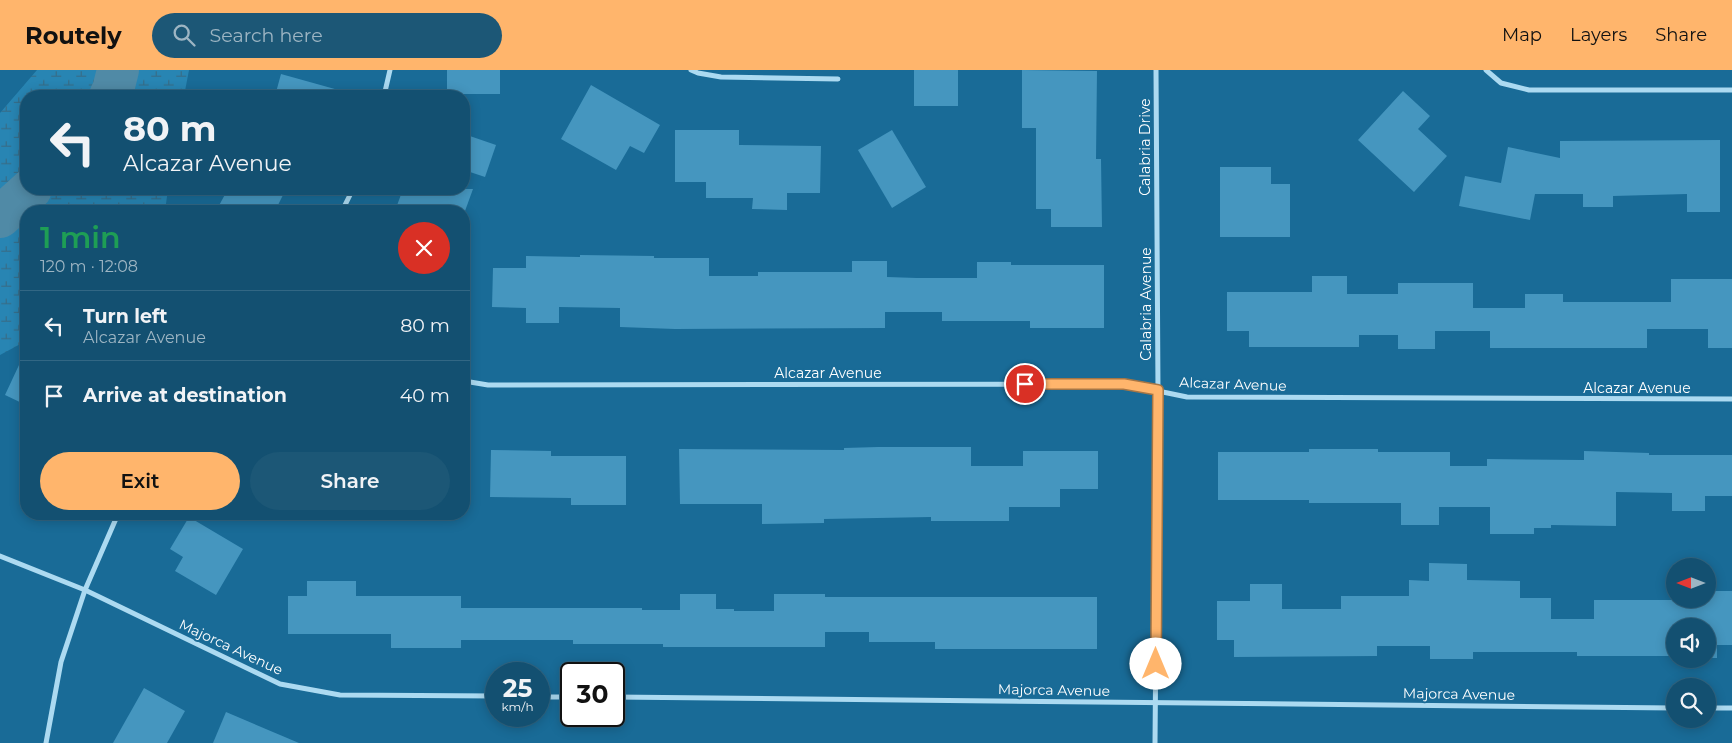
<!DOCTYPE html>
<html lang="en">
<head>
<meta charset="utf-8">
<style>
  body { margin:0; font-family:Montserrat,sans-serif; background:#1c5776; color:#f1f3f6; height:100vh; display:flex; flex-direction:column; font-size:19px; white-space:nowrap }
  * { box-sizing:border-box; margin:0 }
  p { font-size:16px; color:#9db5c3 }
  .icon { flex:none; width:28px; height:28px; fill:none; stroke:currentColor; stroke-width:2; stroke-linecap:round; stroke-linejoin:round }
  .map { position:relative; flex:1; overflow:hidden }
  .drawer { position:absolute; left:20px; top:135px; width:450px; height:315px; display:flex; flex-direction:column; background:#135071; border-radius:20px; box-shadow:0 2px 12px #0003,0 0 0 1px #326784 }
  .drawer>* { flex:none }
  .guide { position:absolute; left:20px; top:20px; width:450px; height:105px; border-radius:20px; box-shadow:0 2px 12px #0003,0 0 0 1px #326784; background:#135071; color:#f1f3f6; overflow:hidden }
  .needle { width:32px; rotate:270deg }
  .controls { position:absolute; left:1666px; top:488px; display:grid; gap:10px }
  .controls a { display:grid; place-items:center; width:50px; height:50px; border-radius:50%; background:#135071; box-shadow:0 2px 12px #0003,0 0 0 1px #326784; font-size:25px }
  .speed { position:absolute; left:485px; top:592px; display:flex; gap:10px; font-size:25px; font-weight:700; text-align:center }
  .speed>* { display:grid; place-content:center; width:65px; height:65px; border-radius:50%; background:#135071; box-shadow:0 2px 12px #0003,0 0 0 1px #326784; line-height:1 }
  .speed small { font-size:12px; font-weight:400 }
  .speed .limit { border:2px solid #111; border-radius:8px; background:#fff; color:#111 }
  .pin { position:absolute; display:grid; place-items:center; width:42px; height:42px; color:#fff; margin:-21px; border:2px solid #fff; border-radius:50%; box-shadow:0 1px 5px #0007 }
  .me { position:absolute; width:55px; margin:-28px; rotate:0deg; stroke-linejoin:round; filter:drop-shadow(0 0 4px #0008) }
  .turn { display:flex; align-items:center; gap:18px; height:105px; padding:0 20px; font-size:22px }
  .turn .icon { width:65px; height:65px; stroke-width:2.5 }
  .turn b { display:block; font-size:35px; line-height:42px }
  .round { display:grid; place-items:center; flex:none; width:52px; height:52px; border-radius:26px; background:#1c5776 }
  .summary { display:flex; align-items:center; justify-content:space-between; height:85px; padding:0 20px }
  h1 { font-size:30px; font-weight:600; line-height:38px; color:#1e9e55 }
  .button { display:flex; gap:10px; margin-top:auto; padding:10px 20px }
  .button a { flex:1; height:58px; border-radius:30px; background:#ffb56c; color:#111; font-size:20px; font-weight:600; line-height:58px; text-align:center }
  .button a+a { background:#1c5776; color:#f1f3f6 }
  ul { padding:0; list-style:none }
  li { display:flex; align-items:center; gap:15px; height:70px; padding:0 20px; border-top:1px solid #326784 }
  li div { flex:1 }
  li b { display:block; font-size:19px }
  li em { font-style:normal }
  header { display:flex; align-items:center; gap:30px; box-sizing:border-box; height:70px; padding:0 25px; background:#ffb56c; color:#111 }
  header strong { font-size:24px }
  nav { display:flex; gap:28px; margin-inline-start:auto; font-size:18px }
  .search { width:350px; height:45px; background:#1c5776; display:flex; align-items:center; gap:12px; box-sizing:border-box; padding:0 18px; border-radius:28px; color:#9db5c3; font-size:19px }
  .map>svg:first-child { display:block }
</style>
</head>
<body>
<header>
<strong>Routely</strong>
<div class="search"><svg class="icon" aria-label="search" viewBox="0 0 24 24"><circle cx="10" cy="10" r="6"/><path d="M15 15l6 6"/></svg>Search here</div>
<nav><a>Map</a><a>Layers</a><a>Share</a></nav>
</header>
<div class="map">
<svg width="1732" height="673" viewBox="0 0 1732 673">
  <defs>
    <pattern id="wetland-marsh" width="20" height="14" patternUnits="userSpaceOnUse" patternTransform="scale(1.25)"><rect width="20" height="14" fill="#2885b3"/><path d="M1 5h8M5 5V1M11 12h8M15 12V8" fill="none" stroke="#366e8a"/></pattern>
  </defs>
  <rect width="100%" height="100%" fill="#196b97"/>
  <path fill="url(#wetland-marsh)" d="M37 0H189L184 26H26V119H168L165 141H26V271L0 285V43Z"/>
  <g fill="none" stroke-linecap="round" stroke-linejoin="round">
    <g stroke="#508aa6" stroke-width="42">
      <path d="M110 26 113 20 118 0"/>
      <path d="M0 147 31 119"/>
    </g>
  </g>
  <g fill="#4596bf">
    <rect x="447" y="0" width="53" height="24"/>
    <rect x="914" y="0" width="44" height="36"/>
    <path d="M1022 0 1097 1 1096 89H1101L1102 157H1051V139H1036V58H1022Z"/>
    <path d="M281 4 342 21 341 26H275Z"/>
    <path d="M591 15 660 55 644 83 630 76 616 100 561 69Z"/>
    <path d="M1403 21 1430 46 1418 59 1447 86 1414 122 1358 70Z"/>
    <path d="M675 60H739V75L821 76 820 123H787V140L752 139 753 128H706V112H675Z"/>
    <path d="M892 60 926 117 892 138 858 80Z"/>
    <path d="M464 64 496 75 485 107 464 100Z"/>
    <path d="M1720 70V142H1687V124L1613 126V137H1583V124H1535L1530 150 1459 136 1465 106 1501 113 1508 77 1560 88V71Z"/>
    <path d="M1220 97H1271V114H1290V167H1220Z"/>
    <path d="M228 119H286L275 141H216Z"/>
    <path d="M403 119H473L465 141H395Z"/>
    <path d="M580 185 654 186V188H709V206H758V202H852V191H887V207L917 208H977V192H1011V195H1104V258H1030V251H942V242H885V258L675 259 620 257V238L559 237V253H526V238L492 237 493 198H526V186L580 187Z"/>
    <path d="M1312 206H1347V224H1398V213H1473V238H1525V224H1563V232H1671V209H1732V278H1708V259H1647V278H1490V261H1435V279H1398V265H1359V277H1249V261H1227V222H1312Z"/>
    <path d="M26 280V335L5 325Z"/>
    <path d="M878 377H971V396H1023V381H1098V419H1060V437H1009V451H931V447L824 449V453L762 454V434H680L679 379 844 380V378Z"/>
    <path d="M1309 379H1378V382H1450V396H1487V389L1584 390V381L1649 383V385H1732V426H1705V441H1672V423L1616 422V456L1551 455V458H1534V464H1490V437H1439V455H1401V433H1309V430H1218V382H1309Z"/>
    <path d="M491 380 551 381V386H626V435H571V428L490 427Z"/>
    <path d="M189 447 243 479 216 525 175 501 183 487 170 479Z"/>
    <path d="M1429 493 1467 494V510L1520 511V528H1551V549H1594V530H1672V521H1675V529H1708V521H1732V575H1717V588H1708V556H1675V588H1672V586H1577V582H1473V589H1430V576H1377V586L1234 587V570H1217V531H1250V514H1282V539H1341V526H1409V510L1429 511Z"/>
    <path d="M307 511H356V526H461V538H642V540H680V524H716V539H734V541H774V524H825V527H1097V579H935V572H869V562H825V577H663V574H573V570H461V578H391V564H288V526H307Z"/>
    <path d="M144 618 185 641 167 673H113Z"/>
    <path d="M226 642 299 673H213Z"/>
  </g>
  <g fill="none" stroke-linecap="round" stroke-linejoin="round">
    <g stroke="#acdaf1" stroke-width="5">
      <path d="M691 0 698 3 721 7 838 9"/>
      <path d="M1486 0 1501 13 1529 20H1732"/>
      <path d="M384 26 390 0"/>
      <path d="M342 141 353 119"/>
      <path d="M464 311 488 315 1124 314 1187 327 1732 329"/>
      <path d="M0 486 85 520 280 614 340 625 496 626"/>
      <path d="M539 627H571"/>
      <path d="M614 627 1675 638"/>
      <path d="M1708 638H1732"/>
      <path d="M46 673 61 592 85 520 118 444"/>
      <path d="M1155 673 1158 320 1156 0"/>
    </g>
  </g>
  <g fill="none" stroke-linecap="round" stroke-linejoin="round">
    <defs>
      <path id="route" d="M1025 314H1124L1158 320 1156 594"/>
    </defs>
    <use href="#route" stroke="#a67646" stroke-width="12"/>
    <use href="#route" stroke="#ffb56c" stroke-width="9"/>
  </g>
  <g text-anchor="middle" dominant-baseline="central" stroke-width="4" stroke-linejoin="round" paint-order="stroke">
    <g font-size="14" fill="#fff" stroke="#196b97">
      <text transform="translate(1145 77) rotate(-90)">Calabria Drive</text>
      <text transform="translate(1146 234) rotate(-90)">Calabria Avenue</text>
      <text x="828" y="303">Alcazar Avenue</text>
      <text transform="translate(1233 314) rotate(2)">Alcazar Avenue</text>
      <text x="1637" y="318">Alcazar Avenue</text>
      <text transform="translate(231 577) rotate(25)">Majorca Avenue</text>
      <text transform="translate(1054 620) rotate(1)">Majorca Avenue</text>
      <text transform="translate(1459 624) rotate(1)">Majorca Avenue</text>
    </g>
  </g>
</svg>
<div class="controls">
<a><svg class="needle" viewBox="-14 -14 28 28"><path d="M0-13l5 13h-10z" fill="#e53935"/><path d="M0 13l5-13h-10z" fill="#9db5c3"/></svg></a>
<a><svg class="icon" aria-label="sound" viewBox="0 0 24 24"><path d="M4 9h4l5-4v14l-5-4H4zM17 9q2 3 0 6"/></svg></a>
<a><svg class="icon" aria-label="search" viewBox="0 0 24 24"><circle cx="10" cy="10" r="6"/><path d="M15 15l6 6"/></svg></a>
</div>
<div class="speed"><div>25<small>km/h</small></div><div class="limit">30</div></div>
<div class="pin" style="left:1025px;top:314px;background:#d93025"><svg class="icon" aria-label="arrive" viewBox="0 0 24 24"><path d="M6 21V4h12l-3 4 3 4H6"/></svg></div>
<svg class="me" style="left:1156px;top:594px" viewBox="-20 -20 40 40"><circle r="19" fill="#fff"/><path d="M0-13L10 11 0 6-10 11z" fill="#ffb56c"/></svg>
<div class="guide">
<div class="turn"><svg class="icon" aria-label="left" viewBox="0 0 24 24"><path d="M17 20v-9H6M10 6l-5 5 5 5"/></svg><div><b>80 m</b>Alcazar Avenue</div></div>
</div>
<section class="drawer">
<div class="summary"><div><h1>1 min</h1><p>120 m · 12:08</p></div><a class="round" style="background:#d93025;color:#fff"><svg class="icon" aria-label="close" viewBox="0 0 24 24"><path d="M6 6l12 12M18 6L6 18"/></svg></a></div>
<ul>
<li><svg class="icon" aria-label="left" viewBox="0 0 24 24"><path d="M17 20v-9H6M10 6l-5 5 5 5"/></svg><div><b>Turn left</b><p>Alcazar Avenue</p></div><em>80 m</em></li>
<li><svg class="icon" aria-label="arrive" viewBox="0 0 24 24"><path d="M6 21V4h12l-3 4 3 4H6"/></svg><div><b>Arrive at destination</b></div><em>40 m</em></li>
</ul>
<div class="button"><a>Exit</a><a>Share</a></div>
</section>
</div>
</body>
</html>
